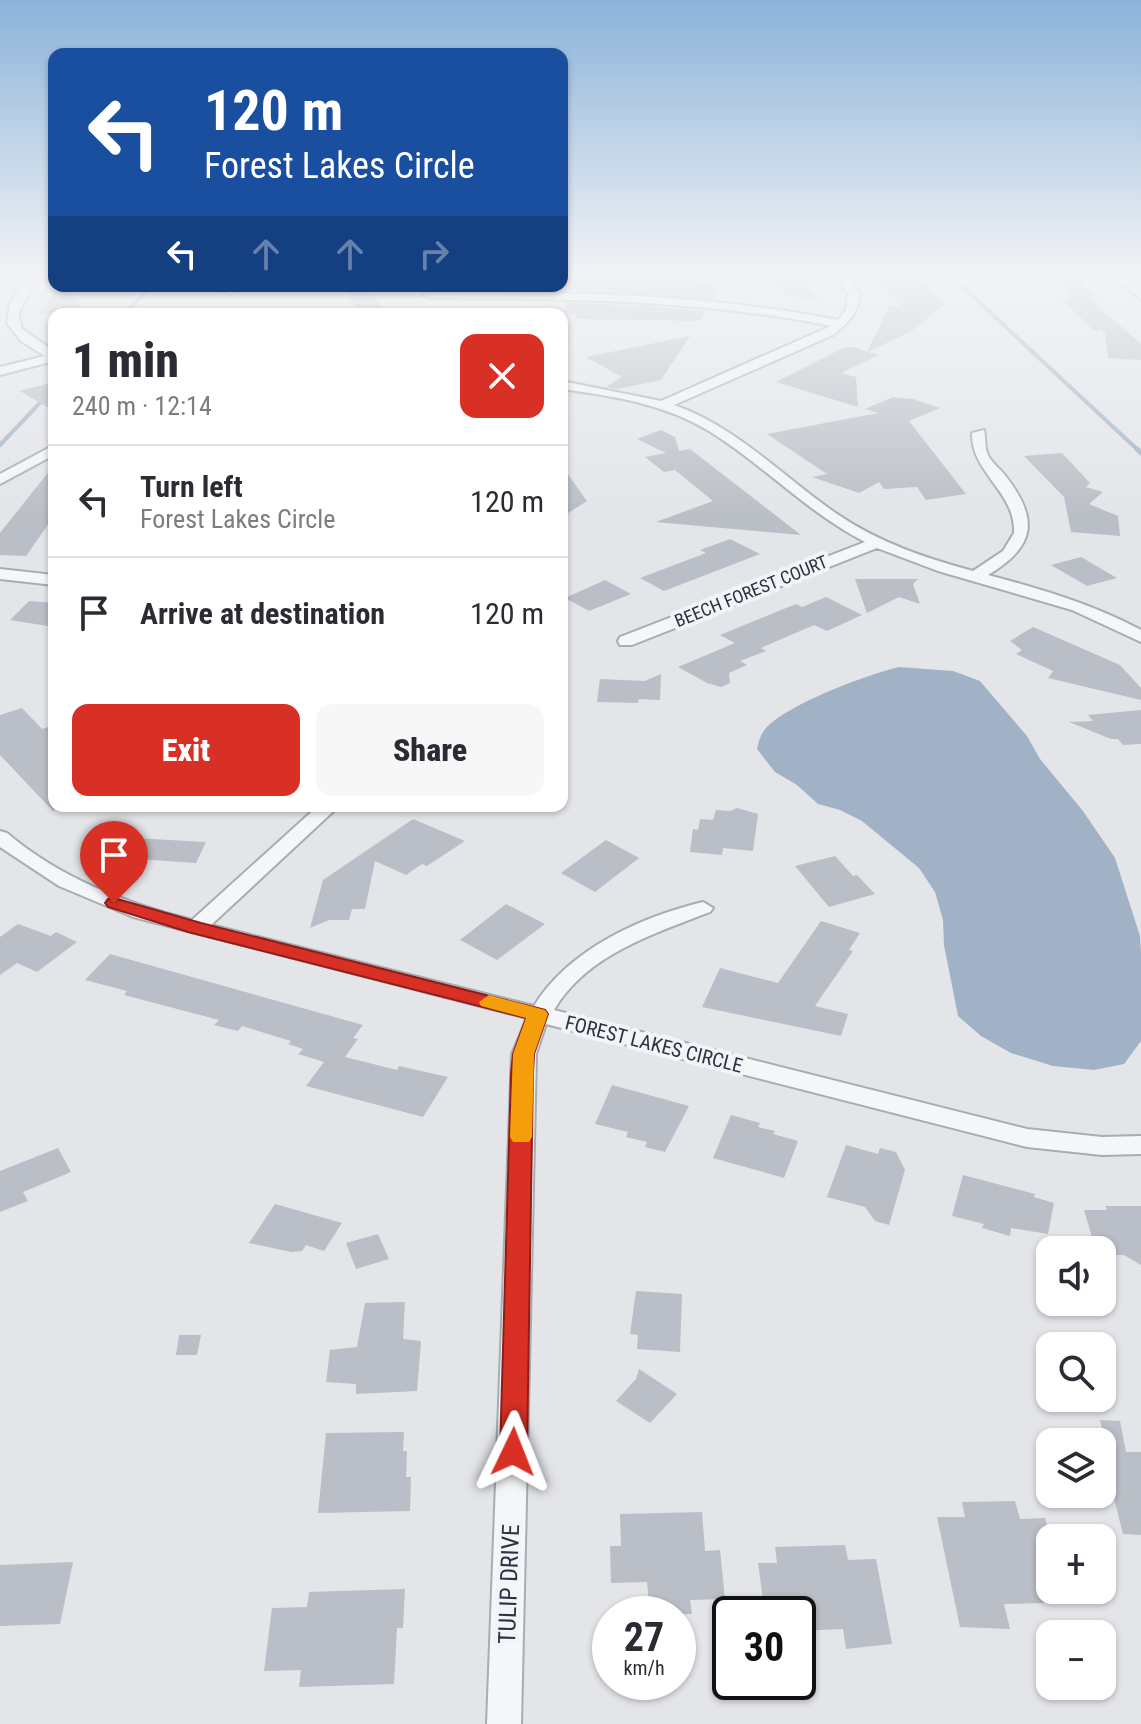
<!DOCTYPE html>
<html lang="en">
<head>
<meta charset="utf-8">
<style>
  body { margin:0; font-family:"Roboto Condensed",sans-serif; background:#f7f7f7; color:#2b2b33; height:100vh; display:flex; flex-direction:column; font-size:30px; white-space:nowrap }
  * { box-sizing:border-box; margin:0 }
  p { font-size:26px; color:#7c7c81 }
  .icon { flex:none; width:44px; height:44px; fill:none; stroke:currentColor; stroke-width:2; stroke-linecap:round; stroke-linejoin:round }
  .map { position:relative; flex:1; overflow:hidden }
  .drawer { position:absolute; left:48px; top:308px; width:520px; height:504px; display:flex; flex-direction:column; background:#fff; border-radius:16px; box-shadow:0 2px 6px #0004 }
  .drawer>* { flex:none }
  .top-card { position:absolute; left:48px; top:48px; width:520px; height:244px; border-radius:16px; box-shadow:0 2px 6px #0004; background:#1a4fa0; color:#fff; overflow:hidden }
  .fabs { position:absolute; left:1036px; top:1236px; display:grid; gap:16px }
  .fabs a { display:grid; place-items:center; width:80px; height:80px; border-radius:16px; background:#fff; box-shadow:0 2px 6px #0004; font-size:40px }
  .speed { position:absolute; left:592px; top:1596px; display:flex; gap:16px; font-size:40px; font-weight:700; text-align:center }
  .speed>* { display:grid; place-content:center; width:104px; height:104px; border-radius:50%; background:#fff; box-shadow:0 2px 6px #0004; line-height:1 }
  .speed small { font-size:20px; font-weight:400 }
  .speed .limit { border:4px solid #111; border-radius:12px; background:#fff; color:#111 }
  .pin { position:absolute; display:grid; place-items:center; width:68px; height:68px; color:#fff; margin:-82px -34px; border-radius:50% 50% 50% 0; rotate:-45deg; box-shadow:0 0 8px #0007 }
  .pin .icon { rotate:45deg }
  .me { position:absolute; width:88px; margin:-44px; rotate:2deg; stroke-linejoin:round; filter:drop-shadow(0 0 6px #0008) }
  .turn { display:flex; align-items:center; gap:28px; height:168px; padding:0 24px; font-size:36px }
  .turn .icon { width:104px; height:104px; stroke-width:2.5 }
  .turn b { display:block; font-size:56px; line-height:68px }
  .lanes { display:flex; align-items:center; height:76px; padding:0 24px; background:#0003; justify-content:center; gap:40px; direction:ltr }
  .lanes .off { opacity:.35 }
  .round { display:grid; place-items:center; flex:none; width:84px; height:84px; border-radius:16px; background:#f7f7f7 }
  .head { display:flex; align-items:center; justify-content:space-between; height:136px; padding:0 24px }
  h1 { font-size:48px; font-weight:800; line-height:60px }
  .button { display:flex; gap:16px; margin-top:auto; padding:16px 24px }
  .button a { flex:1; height:92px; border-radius:16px; background:#d93025; color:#fff; font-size:32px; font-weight:800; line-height:92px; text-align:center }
  .button a+a { background:#f7f7f7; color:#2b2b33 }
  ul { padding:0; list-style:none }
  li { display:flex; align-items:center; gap:24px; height:112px; padding:0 24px; border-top:2px solid #e1e1e2 }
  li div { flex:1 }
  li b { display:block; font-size:30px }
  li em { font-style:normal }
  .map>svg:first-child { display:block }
</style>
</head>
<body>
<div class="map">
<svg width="1141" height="1724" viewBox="0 0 1141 1724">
  <rect width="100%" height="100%" fill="#e3e5e9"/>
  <path fill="#a1b2c6" d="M899 667 953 671 980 681 1027 736 1040 759 1083 811 1115 858 1140 936 1141 954V1041L1124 1064 1094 1070 1053 1066 1011 1053 981 1036 958 1016 944 945 943 920 935 892 919 868 862 821 840 810 818 804 797 785 775 772 757 749C759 740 761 733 767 727 791 703 866 675 899 667Z"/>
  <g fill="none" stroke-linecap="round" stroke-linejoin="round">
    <g stroke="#a1b2c6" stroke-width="4">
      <path d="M951 276 1139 451"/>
      <path d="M125 314 151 286"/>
      <path d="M0 445 54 388"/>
    </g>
    <path stroke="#a1b2c6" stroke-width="5" d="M1137 449 1141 453"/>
  </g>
  <g fill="#babec6">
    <path d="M637 276 699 279 697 281 718 283 714 299 568 290 570 277Z"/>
    <path d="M771 276H798L818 301 786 295Z"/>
    <path d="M874 276H918L945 304 910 332 868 352 878 355 841 373 856 377 858 407 776 382 843 348 855 347 867 352 890 305 902 307Z"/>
    <path d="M1057 278H1080L1100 308 1141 344V360L1108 358 1105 333 1101 329 1093 330 1062 299H1071Z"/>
    <path d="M343 286H369L386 314H359Z"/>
    <path d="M55 292H73L85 314H39Z"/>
    <path d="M566 303 631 305 706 311 700 321 575 319 576 314H565Z"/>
    <path d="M690 336 661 380 617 389 606 387 622 377 586 357Z"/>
    <path d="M54 382V411L20 391Z"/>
    <path d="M893 397 913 399 940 408 909 421 966 494 926 500 917 487 884 489 879 482 859 493 812 477 827 474 767 434 878 413 865 409Z"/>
    <path d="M661 430 675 437 679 451 690 449 801 535 656 522 713 501 675 470 664 472 645 457 666 453 637 439Z"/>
    <path d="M1062 453 1090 483 1086 487 1103 492 1089 504 1118 516 1120 536 1071 532 1064 497 1024 456Z"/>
    <path d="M54 465V516L26 556 0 555V533Z"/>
    <path d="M562 466 587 501 562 517Z"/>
    <path d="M730 539 760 554 664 591 640 578 706 553 700 550Z"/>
    <path d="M1081 557 1117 578 1087 586 1051 565Z"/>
    <path d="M855 579H918L913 584 920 604 899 597 867 613Z"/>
    <path d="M605 580 631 594 589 611 565 598Z"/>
    <path d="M826 597 862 615 827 631 814 625 761 648 766 651 740 661 747 665 729 673 730 683 721 687 707 683 678 667 735 643 720 635 796 604 802 607Z"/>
    <path d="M29 601 54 603V627L10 620Z"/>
    <path d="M1033 627 1120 665 1141 688V700L1048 678 1053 671 1016 654 1022 650 1010 641Z"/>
    <path d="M661 674 660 700 639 699 638 703 597 702 600 679 645 681Z"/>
    <path d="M22 708 42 729 54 725V754L50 759 54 764V812L0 755V715Z"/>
    <path d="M1141 710V744L1123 745 1118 739H1111L1069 722 1093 721 1088 715Z"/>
    <path d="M737 808 758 814 753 851 723 848 722 855 690 852 693 829 698 830 700 819 713 820 716 810 730 811Z"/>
    <path d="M413 819 465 841 427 866 422 864 406 875 375 861 365 909H352L349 920H329L310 928 323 880Z"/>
    <path d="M133 838 206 842 196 863 123 858Z"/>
    <path d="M606 840 639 858 595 892 561 873Z"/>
    <path d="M835 856 853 876 857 875 875 894 829 907 795 866Z"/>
    <path d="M506 904 545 924 497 960 460 940Z"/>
    <path d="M821 921 860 933 849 950 853 951 815 1006 848 1014 841 1036 702 1007 720 968 778 983Z"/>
    <path d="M18 924 51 936 56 932 77 942 37 972 17 963 0 975V937Z"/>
    <path d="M110 954 363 1025 353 1038 358 1039 345 1057 397 1070 399 1066 448 1077 423 1117 306 1086 324 1062 298 1054 303 1049 288 1044 291 1041 242 1026 238 1031 214 1025 219 1020 124 995 127 991 85 980Z"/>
    <path d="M612 1085 689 1106 665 1152 645 1147 647 1142 626 1137 628 1132 595 1124Z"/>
    <path d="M731 1115 760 1123 758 1127 775 1131 773 1134 798 1141 784 1178 713 1158Z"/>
    <path d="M846 1145 878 1154 880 1148 896 1152 905 1170 889 1225 875 1221 865 1207 827 1197Z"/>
    <path d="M58 1148 71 1172 23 1192 28 1201 0 1212V1171Z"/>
    <path d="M963 1175 1035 1194 1034 1197 1054 1203 1048 1234 1011 1228 1010 1236 982 1228 984 1224 952 1216Z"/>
    <path d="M275 1204 342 1223 324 1251 306 1245 302 1251 291 1252 249 1243Z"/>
    <path d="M1105 1206H1141V1265L1124 1255H1114L1110 1244H1094L1084 1210H1107Z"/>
    <path d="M378 1234 389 1259 356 1269 346 1243Z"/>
    <path d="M636 1291 682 1294 680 1352 637 1349 638 1335 630 1334Z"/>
    <path d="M405 1302 403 1339 421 1341 417 1391 356 1394V1384L326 1382 330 1350 357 1347 365 1303Z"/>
    <path d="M179 1335H201L197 1355H176Z"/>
    <path d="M639 1369 677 1394 650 1423 616 1401 636 1379Z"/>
    <path d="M1100 1420 1120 1421 1126 1452H1141V1535L1123 1534 1102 1451H1107Z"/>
    <path d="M404 1432 403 1451H407L406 1477H411L410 1511 318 1513 326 1433Z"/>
    <path d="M1015 1501 1020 1519 1045 1518 1050 1538V1592H1041L1044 1603 1004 1604 1010 1629 960 1627 937 1517H965L962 1502Z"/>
    <path d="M702 1512 705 1551 720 1550 725 1599 690 1600 692 1614H650L647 1582 611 1583 610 1546H621L620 1514Z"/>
    <path d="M845 1545 848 1560 876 1559 892 1644 846 1649 843 1629 798 1631V1614H765L758 1563H777L775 1547Z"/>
    <path d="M73 1562 60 1624 0 1626V1565Z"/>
    <path d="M405 1589 403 1628H397L394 1684 299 1687 301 1670 264 1671 272 1608 307 1607 309 1592Z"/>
  </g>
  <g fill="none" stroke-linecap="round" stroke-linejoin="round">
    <defs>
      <g id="street">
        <path d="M27 276H54V281L36 280 18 314 22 329 54 351V361L0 375V367L45 356 21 341 7 323 10 304Z"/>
        <path d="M836 276H846L860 294C857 315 849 322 833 335L674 405C737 427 783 477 837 514 878 542 925 558 973 571L1003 551 1014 533C1016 492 971 473 972 433L984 430C986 438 984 447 988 455 991 462 999 468 1004 474 1039 518 1037 546 988 575 1041 589 1092 604 1141 630V642L1072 610 938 571 877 548 632 645H620L618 641 620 637 865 542C808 513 764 465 709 431 665 404 613 396 562 389V381L661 401 831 326C698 299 564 299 429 298L423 295 429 292C567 292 702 293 838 320L846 310 848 294Z"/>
        <path d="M1113 276H1124L1141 290V299Z"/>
        <path d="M209 286H226L236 291 231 294Z"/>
        <path d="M54 445V455L0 484V474Z"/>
        <path d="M0 569 54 575V585L0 579Z"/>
        <path d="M318 806H339L211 925 534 1006C569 949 641 917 703 902L713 908 710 912C653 934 586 955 554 1010L1027 1129 1102 1137 1141 1136V1154L1102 1155 1027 1147 546 1024 536 1054 521 1724H487L512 1054 527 1018 133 917 59 886 0 847V831L7 833C60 878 125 903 192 920Z"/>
      </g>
    </defs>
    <use href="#street" stroke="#a8acb3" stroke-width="4"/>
    <use href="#street" fill="#f5f6f8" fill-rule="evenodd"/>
  </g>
  <linearGradient id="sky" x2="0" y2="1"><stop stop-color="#8bb3da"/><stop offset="0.53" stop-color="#f2f3f5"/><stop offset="1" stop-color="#f2f3f5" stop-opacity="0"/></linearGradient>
  <rect width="1141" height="517" fill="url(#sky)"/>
  <path fill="#d93025" stroke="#8d1f18" stroke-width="2" d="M114 898 201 923 545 1010 548 1014 534 1054 533 1073 527 1452 523 1460 513 1463 504 1460 500 1452 511 1073 513 1054 526 1018 188 932 108 907 105 903 108 899Z"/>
  <path fill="#f59e0b" d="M489 995 545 1010 548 1014 534 1054 532 1137 529 1142H513L510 1137 513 1054 526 1018 481 1006 479 1002Z"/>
  <g text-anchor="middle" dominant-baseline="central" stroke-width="8" stroke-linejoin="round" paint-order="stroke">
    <g font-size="18" fill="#2c3340" stroke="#f2f4f7">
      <text transform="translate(751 591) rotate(-22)">BEECH FOREST COURT</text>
    </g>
    <g font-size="20" fill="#2c3340" stroke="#f2f4f7">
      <text transform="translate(654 1044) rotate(14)">FOREST LAKES CIRCLE</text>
    </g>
    <g font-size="24" fill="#2c3340" stroke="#f2f4f7">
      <text transform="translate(509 1584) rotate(-88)">TULIP DRIVE</text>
    </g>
  </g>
</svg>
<div class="fabs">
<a><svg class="icon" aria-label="sound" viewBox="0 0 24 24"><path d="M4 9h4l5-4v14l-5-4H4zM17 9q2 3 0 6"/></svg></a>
<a><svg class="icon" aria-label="search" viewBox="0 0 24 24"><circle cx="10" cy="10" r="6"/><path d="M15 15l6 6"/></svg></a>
<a><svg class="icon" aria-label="layers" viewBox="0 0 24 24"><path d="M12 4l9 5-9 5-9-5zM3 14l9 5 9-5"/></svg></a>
<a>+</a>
<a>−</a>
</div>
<div class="speed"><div>27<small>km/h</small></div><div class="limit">30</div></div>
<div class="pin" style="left:114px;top:903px;background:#d93025"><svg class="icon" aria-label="arrive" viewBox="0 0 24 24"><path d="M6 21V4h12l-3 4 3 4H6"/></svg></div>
<svg class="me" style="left:513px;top:1452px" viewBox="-20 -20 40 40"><path d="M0-17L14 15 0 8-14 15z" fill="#d93025" stroke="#fff" stroke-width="4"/></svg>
<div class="top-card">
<div class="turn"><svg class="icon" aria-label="left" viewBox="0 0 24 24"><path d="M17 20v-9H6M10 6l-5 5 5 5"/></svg><div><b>120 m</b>Forest Lakes Circle</div></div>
<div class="lanes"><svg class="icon" aria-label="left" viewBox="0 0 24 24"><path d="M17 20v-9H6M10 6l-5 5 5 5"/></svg><svg class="icon off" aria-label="ahead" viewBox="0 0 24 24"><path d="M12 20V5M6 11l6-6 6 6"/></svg><svg class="icon off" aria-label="ahead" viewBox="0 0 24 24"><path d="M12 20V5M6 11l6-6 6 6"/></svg><svg class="icon off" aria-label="right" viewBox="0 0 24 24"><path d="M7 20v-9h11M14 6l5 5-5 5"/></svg></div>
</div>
<section class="drawer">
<div class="head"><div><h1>1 min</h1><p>240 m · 12:14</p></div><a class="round" style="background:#d93025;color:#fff"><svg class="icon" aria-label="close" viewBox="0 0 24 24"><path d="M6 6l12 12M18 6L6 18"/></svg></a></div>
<ul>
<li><svg class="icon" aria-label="left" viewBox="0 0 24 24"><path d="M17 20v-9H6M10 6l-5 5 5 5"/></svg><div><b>Turn left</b><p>Forest Lakes Circle</p></div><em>120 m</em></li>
<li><svg class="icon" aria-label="arrive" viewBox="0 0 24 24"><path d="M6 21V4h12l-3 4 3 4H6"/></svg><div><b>Arrive at destination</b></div><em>120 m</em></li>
</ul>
<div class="button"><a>Exit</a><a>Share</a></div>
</section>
</div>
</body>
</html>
